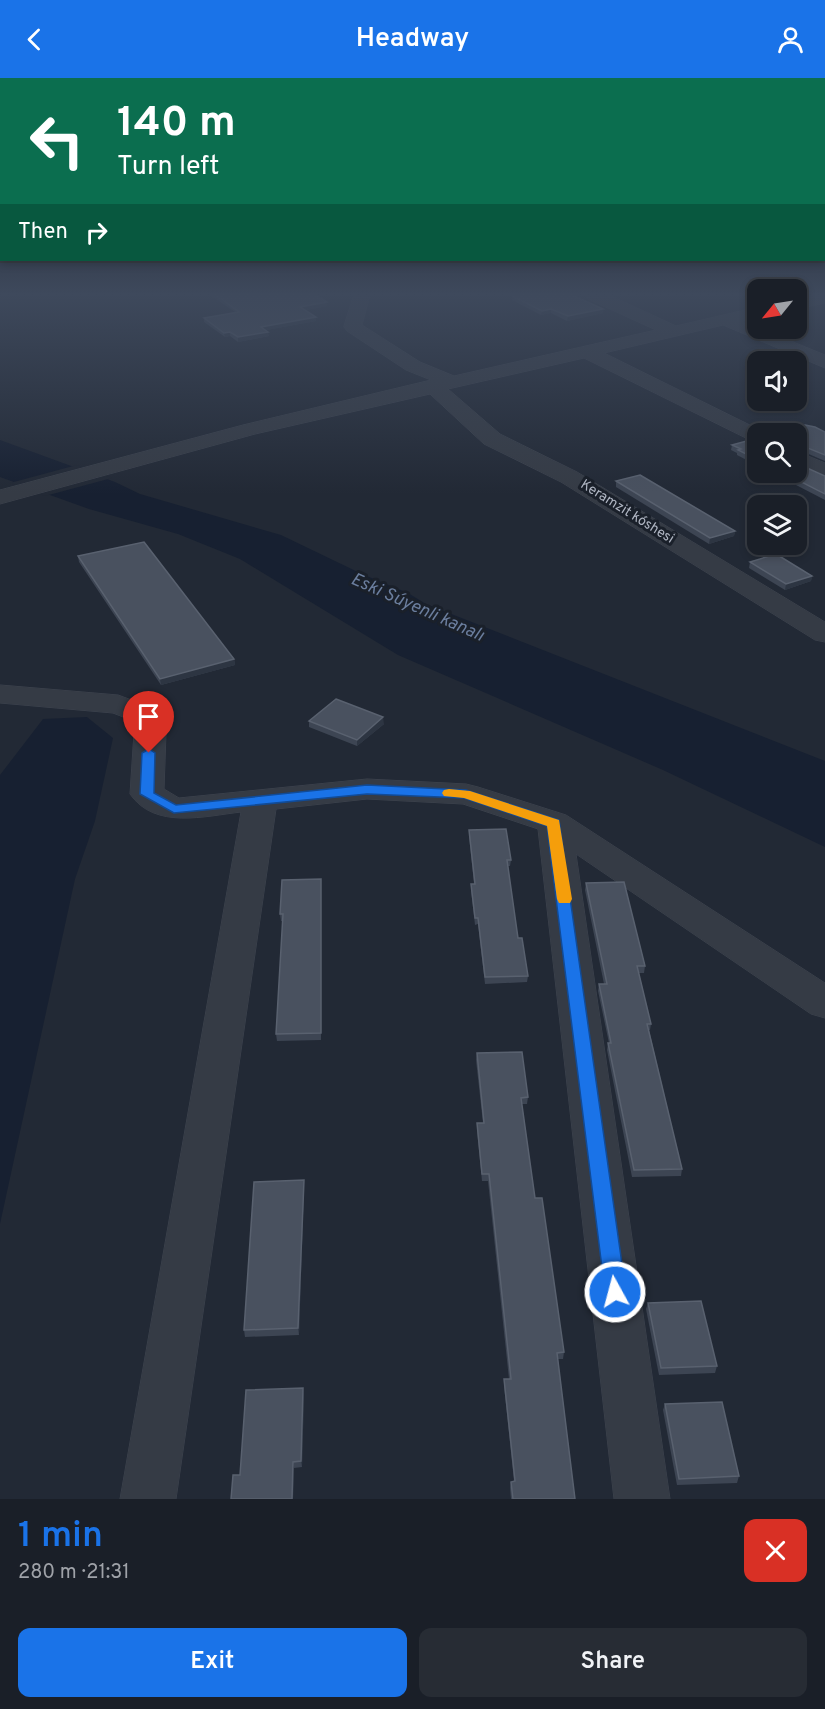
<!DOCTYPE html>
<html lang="en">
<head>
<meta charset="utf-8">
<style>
  body { margin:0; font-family:Overpass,sans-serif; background:#272c34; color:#f1f3f6; height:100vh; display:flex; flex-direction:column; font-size:22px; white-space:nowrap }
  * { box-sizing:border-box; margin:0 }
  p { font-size:20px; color:#9fa2a8 }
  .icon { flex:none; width:33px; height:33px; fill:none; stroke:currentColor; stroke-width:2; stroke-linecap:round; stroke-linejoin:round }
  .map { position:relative; height:1421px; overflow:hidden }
  .drawer { display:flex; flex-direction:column; background:#1a1f28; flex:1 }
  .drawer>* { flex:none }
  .top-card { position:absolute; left:0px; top:0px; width:825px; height:183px; box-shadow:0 3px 9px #0003,0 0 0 2px #383d45; background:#0b6e4f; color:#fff; overflow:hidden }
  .needle { width:39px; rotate:240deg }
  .controls { position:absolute; left:747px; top:201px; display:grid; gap:12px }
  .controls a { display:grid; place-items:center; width:60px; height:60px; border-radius:12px; background:#1a1f28; box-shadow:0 3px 9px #0003,0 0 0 2px #383d45; font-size:30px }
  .pin { position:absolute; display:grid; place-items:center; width:51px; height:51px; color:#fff; margin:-62px -26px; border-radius:50% 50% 50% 0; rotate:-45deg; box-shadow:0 0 6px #0007 }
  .pin .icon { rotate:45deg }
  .me { position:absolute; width:66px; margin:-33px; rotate:353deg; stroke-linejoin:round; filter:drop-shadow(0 0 4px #0008) }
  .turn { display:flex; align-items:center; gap:21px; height:126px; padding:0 18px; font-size:27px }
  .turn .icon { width:78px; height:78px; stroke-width:2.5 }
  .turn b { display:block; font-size:42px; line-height:51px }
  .then { display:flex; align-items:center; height:57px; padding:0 18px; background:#0003; gap:12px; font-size:22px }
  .round { display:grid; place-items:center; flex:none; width:63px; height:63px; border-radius:12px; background:#272c34 }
  .overview { display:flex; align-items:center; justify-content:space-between; height:102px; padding:0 18px }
  h1 { font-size:36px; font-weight:600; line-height:45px; color:#1a73e8 }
  .action { display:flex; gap:12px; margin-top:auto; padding:12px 18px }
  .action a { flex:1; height:69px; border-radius:12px; background:#1a73e8; color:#fff; font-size:24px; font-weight:600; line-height:69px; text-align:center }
  .action a+a { background:#272c34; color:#f1f3f6 }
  header { display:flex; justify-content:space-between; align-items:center; height:78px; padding:0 18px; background:#1a73e8; color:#fff; font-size:27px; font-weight:600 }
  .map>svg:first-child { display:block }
</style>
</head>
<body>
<header><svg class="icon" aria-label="back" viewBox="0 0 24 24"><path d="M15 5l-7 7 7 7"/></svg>Headway<svg class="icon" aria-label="person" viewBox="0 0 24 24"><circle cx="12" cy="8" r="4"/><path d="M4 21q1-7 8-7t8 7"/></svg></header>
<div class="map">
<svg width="825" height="1421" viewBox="0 0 825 1421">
  <rect width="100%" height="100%" fill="#222935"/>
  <g fill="#172031">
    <path d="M0 362 115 404 140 416 281 457 362 496 408 515 426 526 825 683V769L663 692 398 577 240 481 178 456 89 431 0 399Z"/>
    <path d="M87 639 113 660 95 743 75 801 0 1146V697L43 641Z"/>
  </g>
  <path fill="#222935" d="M77 387 112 400 45 418 10 405Z"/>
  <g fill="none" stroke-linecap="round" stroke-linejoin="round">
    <defs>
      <g id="minor">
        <path d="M354 217H370L362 247 420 284 454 298 656 252 588 221 586 217H609L676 248 758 229V239L742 243 825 277V290L723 247 604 275 766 355 758 356V366L584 280 448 311 500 356 577 394 825 544V564L815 562 561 404 484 366 430 316 255 356 0 426V412L243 347 431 302 406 292 347 253 344 249Z"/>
        <path d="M813 217H825V225L796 231V221Z"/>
        <path d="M796 373 825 385V401L796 388Z"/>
        <path d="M0 607 118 617 156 631 166 655 164 711 179 720 367 701 466 706 478 709 566 737 825 905V940L811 936 576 776 670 1421H614L538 751 463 726 367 721 276 731 176 1421H120L241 734C205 738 155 752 130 716L134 655 131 642 113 635 0 625Z"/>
      </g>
    </defs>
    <use href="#minor" stroke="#3e444f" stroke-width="1"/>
    <use href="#minor" fill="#353b45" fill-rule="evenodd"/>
  </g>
  <g fill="#3d4553">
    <path d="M210 217H256L327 228 306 232 316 239V243L266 252 269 258 238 264 230 258 225 259 204 244V240L235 234Z"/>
    <path d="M512 218 603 235 567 243 551 235 541 237 512 222Z"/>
    <path d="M825 354V383L797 371 796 356Z"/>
    <path d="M758 362V388L737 377V375L731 372 732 367Z"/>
    <path d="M771 394H796L825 398V422Z"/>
    <path d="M616 403 735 453 734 458 709 466 616 409Z"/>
    <path d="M78 478 234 581 235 587 161 607 79 484Z"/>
    <path d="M750 484 812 498 811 503 785 512 749 490Z"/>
    <path d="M309 643 384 646 357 668 309 649Z"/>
    <path d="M469 752 511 782 510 788H508L518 860 528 898 527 904 485 906 478 846 475 847 471 812V806H474L469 758Z"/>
    <path d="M321 801V962L277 963 276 956 283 843H281L280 836Z"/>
    <path d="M586 805 645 888 644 895H639L651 946 650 952H649L682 1091 681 1098 632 1099 607 972 608 965H609L598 913 599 906H604L585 812Z"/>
    <path d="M477 975 528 1019 527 1026H522L535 1120 564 1274 563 1281H558L575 1421H511L510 1410 511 1404 514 1403 504 1308V1301H509L488 1103H482L477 1052V1045H483L476 982Z"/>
    <path d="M304 1102V1109L299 1257 245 1259 244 1252Z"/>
    <path d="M648 1225 717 1288 715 1295 659 1297 646 1231Z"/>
    <path d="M304 1316 302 1389 294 1390 293 1421H231L240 1397Z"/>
    <path d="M665 1326 739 1398 737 1405 677 1407 663 1332Z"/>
  </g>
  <g fill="#2d3542">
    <path d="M327 224V228L300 233V229Z"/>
    <path d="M551 231V235L541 237 542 233Z"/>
    <path d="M603 231V235L567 243 568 238Z"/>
    <path d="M316 239V243L261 253V249Z"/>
    <path d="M230 254V258L225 259 224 255Z"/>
    <path d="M268 254 269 258 238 264V259Z"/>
    <path d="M735 453 734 458 709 466 710 460Z"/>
    <path d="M812 498 811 503 785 512 786 506Z"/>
    <path d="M234 581 235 587 161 607 160 601Z"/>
    <path d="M383 639 384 646 357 668V662Z"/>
    <path d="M304 1102V1109L299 1257 298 1250Z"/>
    <path d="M303 1310 304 1316 302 1389 301 1383Z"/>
    <path d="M293 1384 294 1390 293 1421H292Z"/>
  </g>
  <g fill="#49515f" stroke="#59616f" stroke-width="1.5">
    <path d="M216 217H316L327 224 300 229 316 239 261 249 268 254 238 259 230 254 224 255 204 240 239 234Z"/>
    <path d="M516 217H572L603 231 568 238 551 231 542 233 512 218Z"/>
    <path d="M805 347 815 349 825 354V377L798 366 796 367V356H774Z"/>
    <path d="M754 361 758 362V382L738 372 741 371 732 367Z"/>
    <path d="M796 385 825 398V416L782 394H796Z"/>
    <path d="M640 397 735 453 710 460 616 403Z"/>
    <path d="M144 464 234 581 160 601 78 478Z"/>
    <path d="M776 476 812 498 786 506 750 484Z"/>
    <path d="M336 621 383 639 357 662 309 643Z"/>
    <path d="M506 751 511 782H507L518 860H522L528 898 485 899 478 840H475L471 806H475L469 752Z"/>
    <path d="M321 801V955L276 956 283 836H280L282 802Z"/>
    <path d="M624 804 645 888H637L651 946H647L682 1091 634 1092 608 965H611L599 906H607L586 805Z"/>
    <path d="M522 974 528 1019 521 1020 535 1120H542L564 1274 557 1275 575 1421H513L511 1404 515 1403 504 1301H511L489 1096H482L477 1045H484L477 975Z"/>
    <path d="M304 1102 298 1250 244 1252 254 1104Z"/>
    <path d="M701 1223 717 1288 661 1290 648 1225Z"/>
    <path d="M303 1310 301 1383 293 1384 292 1421H231L233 1397H240L246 1312Z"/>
    <path d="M722 1324 739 1398 679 1401 665 1326Z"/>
  </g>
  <linearGradient id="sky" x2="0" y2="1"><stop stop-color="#13171d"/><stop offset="0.52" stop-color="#3e495c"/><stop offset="1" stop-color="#3e495c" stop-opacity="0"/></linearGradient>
  <rect width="825" height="416" fill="url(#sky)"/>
  <path fill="#1a73e8" stroke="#114b97" stroke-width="1.5" d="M149 671 155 675 154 715 176 727 367 707 466 712 559 742 626 1214 623 1221 615 1223 608 1221 605 1214 547 748 464 720 367 716 174 735 140 716 142 675Z"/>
  <path fill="#f59e0b" d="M449 711 470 713 559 742 572 821 570 825H559L557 821 547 748 464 720 444 718 442 715 444 712Z"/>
  <g text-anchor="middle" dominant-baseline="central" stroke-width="6" stroke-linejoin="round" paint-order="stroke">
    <g font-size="14" fill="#afb5c2" stroke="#1a202a">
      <text transform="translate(627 434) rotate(32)">Keramzit kóshesi</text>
    </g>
    <g font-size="18" font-style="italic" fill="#6b7e9e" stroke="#1a202a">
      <text transform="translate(417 530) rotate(24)">Eski Súyenli kanalı</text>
    </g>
  </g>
</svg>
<div class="controls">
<a><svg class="needle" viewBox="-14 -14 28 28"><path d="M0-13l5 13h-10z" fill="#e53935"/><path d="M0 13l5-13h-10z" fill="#9fa2a8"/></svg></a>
<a><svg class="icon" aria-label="sound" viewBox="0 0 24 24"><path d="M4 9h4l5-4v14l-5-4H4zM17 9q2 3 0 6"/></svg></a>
<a><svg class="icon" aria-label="search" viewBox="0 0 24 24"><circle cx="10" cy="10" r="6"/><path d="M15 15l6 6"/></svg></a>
<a><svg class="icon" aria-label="layers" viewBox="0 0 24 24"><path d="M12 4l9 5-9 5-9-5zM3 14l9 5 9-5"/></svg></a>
</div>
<div class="pin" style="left:149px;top:675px;background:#d93025"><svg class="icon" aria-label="arrive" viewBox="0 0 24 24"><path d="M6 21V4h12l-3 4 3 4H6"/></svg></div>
<svg class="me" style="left:615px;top:1214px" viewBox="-20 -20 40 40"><circle r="17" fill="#1a73e8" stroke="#fff" stroke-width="3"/><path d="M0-11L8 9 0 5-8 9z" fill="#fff"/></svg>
<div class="top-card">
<div class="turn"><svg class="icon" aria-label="left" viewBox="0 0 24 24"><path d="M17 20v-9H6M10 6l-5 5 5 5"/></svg><div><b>140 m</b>Turn left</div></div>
<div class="then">Then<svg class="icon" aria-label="right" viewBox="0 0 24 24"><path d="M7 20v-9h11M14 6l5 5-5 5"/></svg></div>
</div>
</div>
<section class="drawer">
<div class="overview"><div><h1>1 min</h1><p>280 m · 21:31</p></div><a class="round" style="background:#d93025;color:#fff"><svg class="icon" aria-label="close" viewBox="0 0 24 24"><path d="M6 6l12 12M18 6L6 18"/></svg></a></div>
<div class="action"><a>Exit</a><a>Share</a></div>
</section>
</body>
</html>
